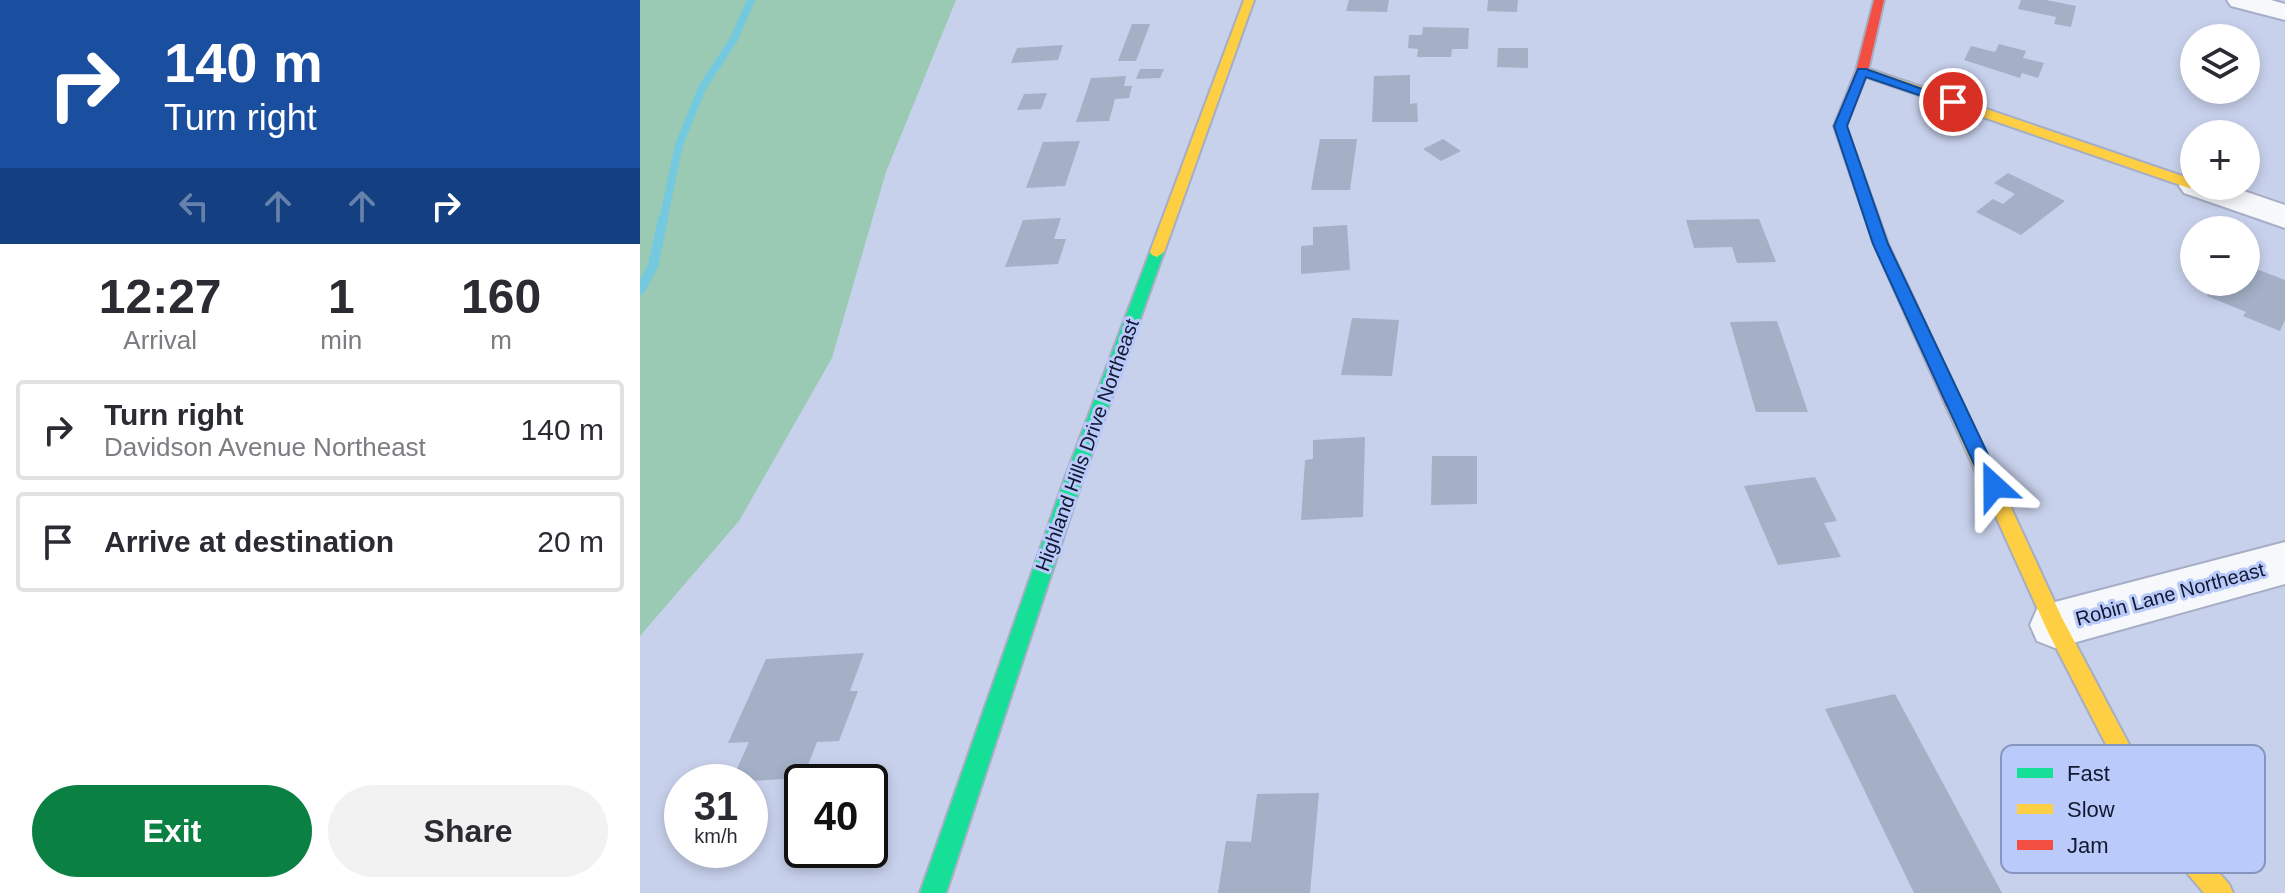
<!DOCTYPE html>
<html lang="en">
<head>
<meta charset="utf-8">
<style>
  body { margin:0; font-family:Arial,sans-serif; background:#f2f2f3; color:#2b2b33; height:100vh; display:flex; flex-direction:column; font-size:30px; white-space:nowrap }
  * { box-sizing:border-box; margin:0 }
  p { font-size:26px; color:#7c7c81 }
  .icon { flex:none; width:44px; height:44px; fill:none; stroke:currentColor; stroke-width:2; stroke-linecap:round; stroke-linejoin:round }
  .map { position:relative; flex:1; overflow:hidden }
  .details { display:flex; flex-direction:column; background:#fff; width:640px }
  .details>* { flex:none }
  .top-card { background:#1a4fa0; color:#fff; overflow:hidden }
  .controls { position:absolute; left:1540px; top:24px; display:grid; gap:16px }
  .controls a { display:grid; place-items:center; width:80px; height:80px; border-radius:50%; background:#fff; box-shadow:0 4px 12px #0003; font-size:40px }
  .speed { position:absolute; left:24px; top:764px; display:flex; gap:16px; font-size:40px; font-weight:700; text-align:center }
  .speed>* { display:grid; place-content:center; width:104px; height:104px; border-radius:50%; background:#fff; box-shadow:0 4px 12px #0003; line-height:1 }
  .speed small { font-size:20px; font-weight:400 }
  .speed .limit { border:4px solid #111; border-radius:12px; background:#fff; color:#111 }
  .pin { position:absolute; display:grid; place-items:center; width:68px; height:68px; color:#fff; margin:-34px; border:4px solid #fff; border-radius:50%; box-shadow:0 2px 8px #0007 }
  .me { position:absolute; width:88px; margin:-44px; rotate:336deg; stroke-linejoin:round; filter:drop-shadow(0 0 6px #0008) }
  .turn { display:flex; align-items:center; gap:28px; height:168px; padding:0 32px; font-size:36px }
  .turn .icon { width:104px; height:104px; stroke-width:2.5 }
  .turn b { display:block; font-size:56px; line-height:68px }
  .lanes { display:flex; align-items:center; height:76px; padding:0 32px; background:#0003; justify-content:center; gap:40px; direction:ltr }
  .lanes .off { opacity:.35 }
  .eta { display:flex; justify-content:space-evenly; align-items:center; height:136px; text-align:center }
  .eta b { font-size:48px; font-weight:700; line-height:56px }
  .cta { display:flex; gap:16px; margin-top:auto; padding:16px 32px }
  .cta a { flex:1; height:92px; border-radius:48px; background:#0b8043; color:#fff; font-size:32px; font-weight:700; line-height:92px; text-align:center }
  .cta a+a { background:#f2f2f3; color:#2b2b33 }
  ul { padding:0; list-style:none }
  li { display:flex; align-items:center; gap:24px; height:100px; margin:0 16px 12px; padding:0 16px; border:4px solid #e1e1e2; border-radius:8px }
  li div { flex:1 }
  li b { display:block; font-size:30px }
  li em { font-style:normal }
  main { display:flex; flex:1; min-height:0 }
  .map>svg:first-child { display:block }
</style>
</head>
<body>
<main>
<section class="details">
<div class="top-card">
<div class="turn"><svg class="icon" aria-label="right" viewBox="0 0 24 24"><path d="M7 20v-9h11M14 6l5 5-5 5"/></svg><div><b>140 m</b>Turn right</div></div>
<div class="lanes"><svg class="icon off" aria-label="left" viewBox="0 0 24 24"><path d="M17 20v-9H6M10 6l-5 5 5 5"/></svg><svg class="icon off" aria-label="ahead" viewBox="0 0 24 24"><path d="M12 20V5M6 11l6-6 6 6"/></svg><svg class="icon off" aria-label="ahead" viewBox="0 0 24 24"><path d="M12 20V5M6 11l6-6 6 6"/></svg><svg class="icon" aria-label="right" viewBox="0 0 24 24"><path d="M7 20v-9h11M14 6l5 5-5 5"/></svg></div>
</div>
<div class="eta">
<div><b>12:27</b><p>Arrival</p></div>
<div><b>1</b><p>min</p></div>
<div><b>160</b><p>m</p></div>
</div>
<ul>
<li><svg class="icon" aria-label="right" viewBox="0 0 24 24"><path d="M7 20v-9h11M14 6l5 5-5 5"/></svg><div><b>Turn right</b><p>Davidson Avenue Northeast</p></div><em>140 m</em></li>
<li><svg class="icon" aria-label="arrive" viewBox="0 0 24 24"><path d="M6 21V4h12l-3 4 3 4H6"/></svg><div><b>Arrive at destination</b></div><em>20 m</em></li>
</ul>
<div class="cta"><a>Exit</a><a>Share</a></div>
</section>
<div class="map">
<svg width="1645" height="893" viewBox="0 0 1645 893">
  <rect width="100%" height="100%" fill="#c8d1ec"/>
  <path fill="#9acab4" d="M0 0H316L246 172 192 358 99 521 0 636Z"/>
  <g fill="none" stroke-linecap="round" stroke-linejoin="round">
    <path stroke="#75c9de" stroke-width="8" d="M23 221 39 145 62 88 94 39 111 0"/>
    <path stroke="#75c9de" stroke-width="10" d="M0 290 13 266 23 219"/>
  </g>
  <g fill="#a3b0c6">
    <path d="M709 0H749L747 12 706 11Z"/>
    <path d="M848 0H878L877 12 847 11Z"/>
    <path d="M1381 0H1406L1436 6 1431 27 1414 24 1416 17 1378 9Z"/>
    <path d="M492 24H510L496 61H478Z"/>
    <path d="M783 27 829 28 828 49H812L811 57H777L778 49 768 48 769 35H782Z"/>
    <path d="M1359 44 1386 51 1383 58 1404 63 1398 78 1382 73 1380 78 1324 60 1331 46 1355 52Z"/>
    <path d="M423 45 418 60 371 63 377 48Z"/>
    <path d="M858 48H888V68L857 67Z"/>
    <path d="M500 69H524L520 78 496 79Z"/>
    <path d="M770 75V104L777 103 778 122H732L734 76Z"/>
    <path d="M486 76 484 86H492L489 98 475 99 469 121 436 122 451 78Z"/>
    <path d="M407 93 401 109 377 110 384 94Z"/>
    <path d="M680 139H717L710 190H671Z"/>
    <path d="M803 139 821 151 801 161 783 149Z"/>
    <path d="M440 141 425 186 386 188 403 142Z"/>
    <path d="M1368 173 1425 201 1381 235 1336 212 1353 199 1363 204 1375 194 1354 183Z"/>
    <path d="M421 218 414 239H426L418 264 365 267 383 220Z"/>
    <path d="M1119 219 1136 262 1097 263 1092 247 1054 248 1046 220Z"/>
    <path d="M707 225 710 270 661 274V246L673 245V227Z"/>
    <path d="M1606 265 1645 280V320L1640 331 1603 316 1606 312 1567 296 1575 282H1606Z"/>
    <path d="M712 318 759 320 752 376 701 375Z"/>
    <path d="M1137 321 1168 412H1116L1090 322Z"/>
    <path d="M725 437 723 517 661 520 665 460 673 459V440Z"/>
    <path d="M792 456H837V504L791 505Z"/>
    <path d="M1175 477 1197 521 1184 523 1201 557 1138 565 1104 486Z"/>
    <path d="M224 653 210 691H218L199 741 177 742 163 778 91 782 109 742 88 743 126 659Z"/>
    <path d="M1255 694 1362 893H1274L1185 709Z"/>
    <path d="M679 793 670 893H578L586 841 611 842 617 794Z"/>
  </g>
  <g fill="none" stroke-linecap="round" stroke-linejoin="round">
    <defs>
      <g id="street">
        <path d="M1587 0H1631L1645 4V20L1591 6Z"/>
        <path d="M1554 176V186H1589L1645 205V228L1544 193 1539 186 1544 179Z"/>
        <path d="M1645 542V584L1415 648 1397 641 1390 625 1397 609 1415 602Z"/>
      </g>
      <path id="fast" d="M517 247 524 252 443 478 306 893H280L425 478 510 252Z"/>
      <g id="slow">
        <path d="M604 0H614L524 252 517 257 512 255 510 252Z"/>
        <path d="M1218 68H1226L1554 180V186H1560L1549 188 1218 74Z"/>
        <path d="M1315 399 1324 406 1422 618 1525 812 1589 884 1593 893H1564L1509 828 1408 632 1306 406Z"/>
      </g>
      <path id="jam" d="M1234 0H1244L1228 71 1206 126 1248 244 1324 406 1315 413 1306 406 1234 244 1194 126 1216 71Z"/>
    </defs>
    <use href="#street" stroke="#a6aec5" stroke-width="4"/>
    <use href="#fast" stroke="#a6aec5" stroke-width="4"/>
    <use href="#slow" stroke="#a6aec5" stroke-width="4"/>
    <use href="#jam" stroke="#a6aec5" stroke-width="4"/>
    <use href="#street" fill="#f7f8fc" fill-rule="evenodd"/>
    <use href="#fast" fill="#16e098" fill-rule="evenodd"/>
    <use href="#slow" fill="#ffcf43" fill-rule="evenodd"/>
    <use href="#jam" fill="#f24e42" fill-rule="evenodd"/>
  </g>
  <path fill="#1a73e8" stroke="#114b97" stroke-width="2" d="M1218 69H1226L1319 102 1308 105 1226 77 1207 126 1248 244 1363 486 1360 491H1347L1344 486 1233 244 1194 126Z"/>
  <g text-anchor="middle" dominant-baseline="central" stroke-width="6" stroke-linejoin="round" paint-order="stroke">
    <g font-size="20" fill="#12192f" stroke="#b9cafb">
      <text transform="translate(447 445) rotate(-70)">Highland Hills Drive Northeast</text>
      <text transform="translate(1530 594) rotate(-15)">Robin Lane Northeast</text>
    </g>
  </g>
  <rect x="1361" y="745" width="264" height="128" rx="12" fill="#b9cafb" stroke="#8795be" stroke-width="2"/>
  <rect x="1377" y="768" width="36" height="10" fill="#16e098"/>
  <rect x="1377" y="804" width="36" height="10" fill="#ffcf43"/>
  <rect x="1377" y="840" width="36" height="10" fill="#f24e42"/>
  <g font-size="22" fill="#12192f">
    <text x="1427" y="781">Fast</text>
    <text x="1427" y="817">Slow</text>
    <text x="1427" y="853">Jam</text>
  </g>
</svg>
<div class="controls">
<a><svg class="icon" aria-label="layers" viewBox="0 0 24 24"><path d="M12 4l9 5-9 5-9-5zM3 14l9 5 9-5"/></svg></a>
<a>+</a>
<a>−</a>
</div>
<div class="speed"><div>31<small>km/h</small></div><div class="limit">40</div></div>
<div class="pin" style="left:1313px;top:102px;background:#d93025"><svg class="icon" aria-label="arrive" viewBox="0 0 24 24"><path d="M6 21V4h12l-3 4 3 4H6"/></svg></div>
<svg class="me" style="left:1354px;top:486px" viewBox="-20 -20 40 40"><path d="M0-17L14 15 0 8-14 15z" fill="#1a73e8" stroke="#fff" stroke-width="4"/></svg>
</div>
</main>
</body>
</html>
